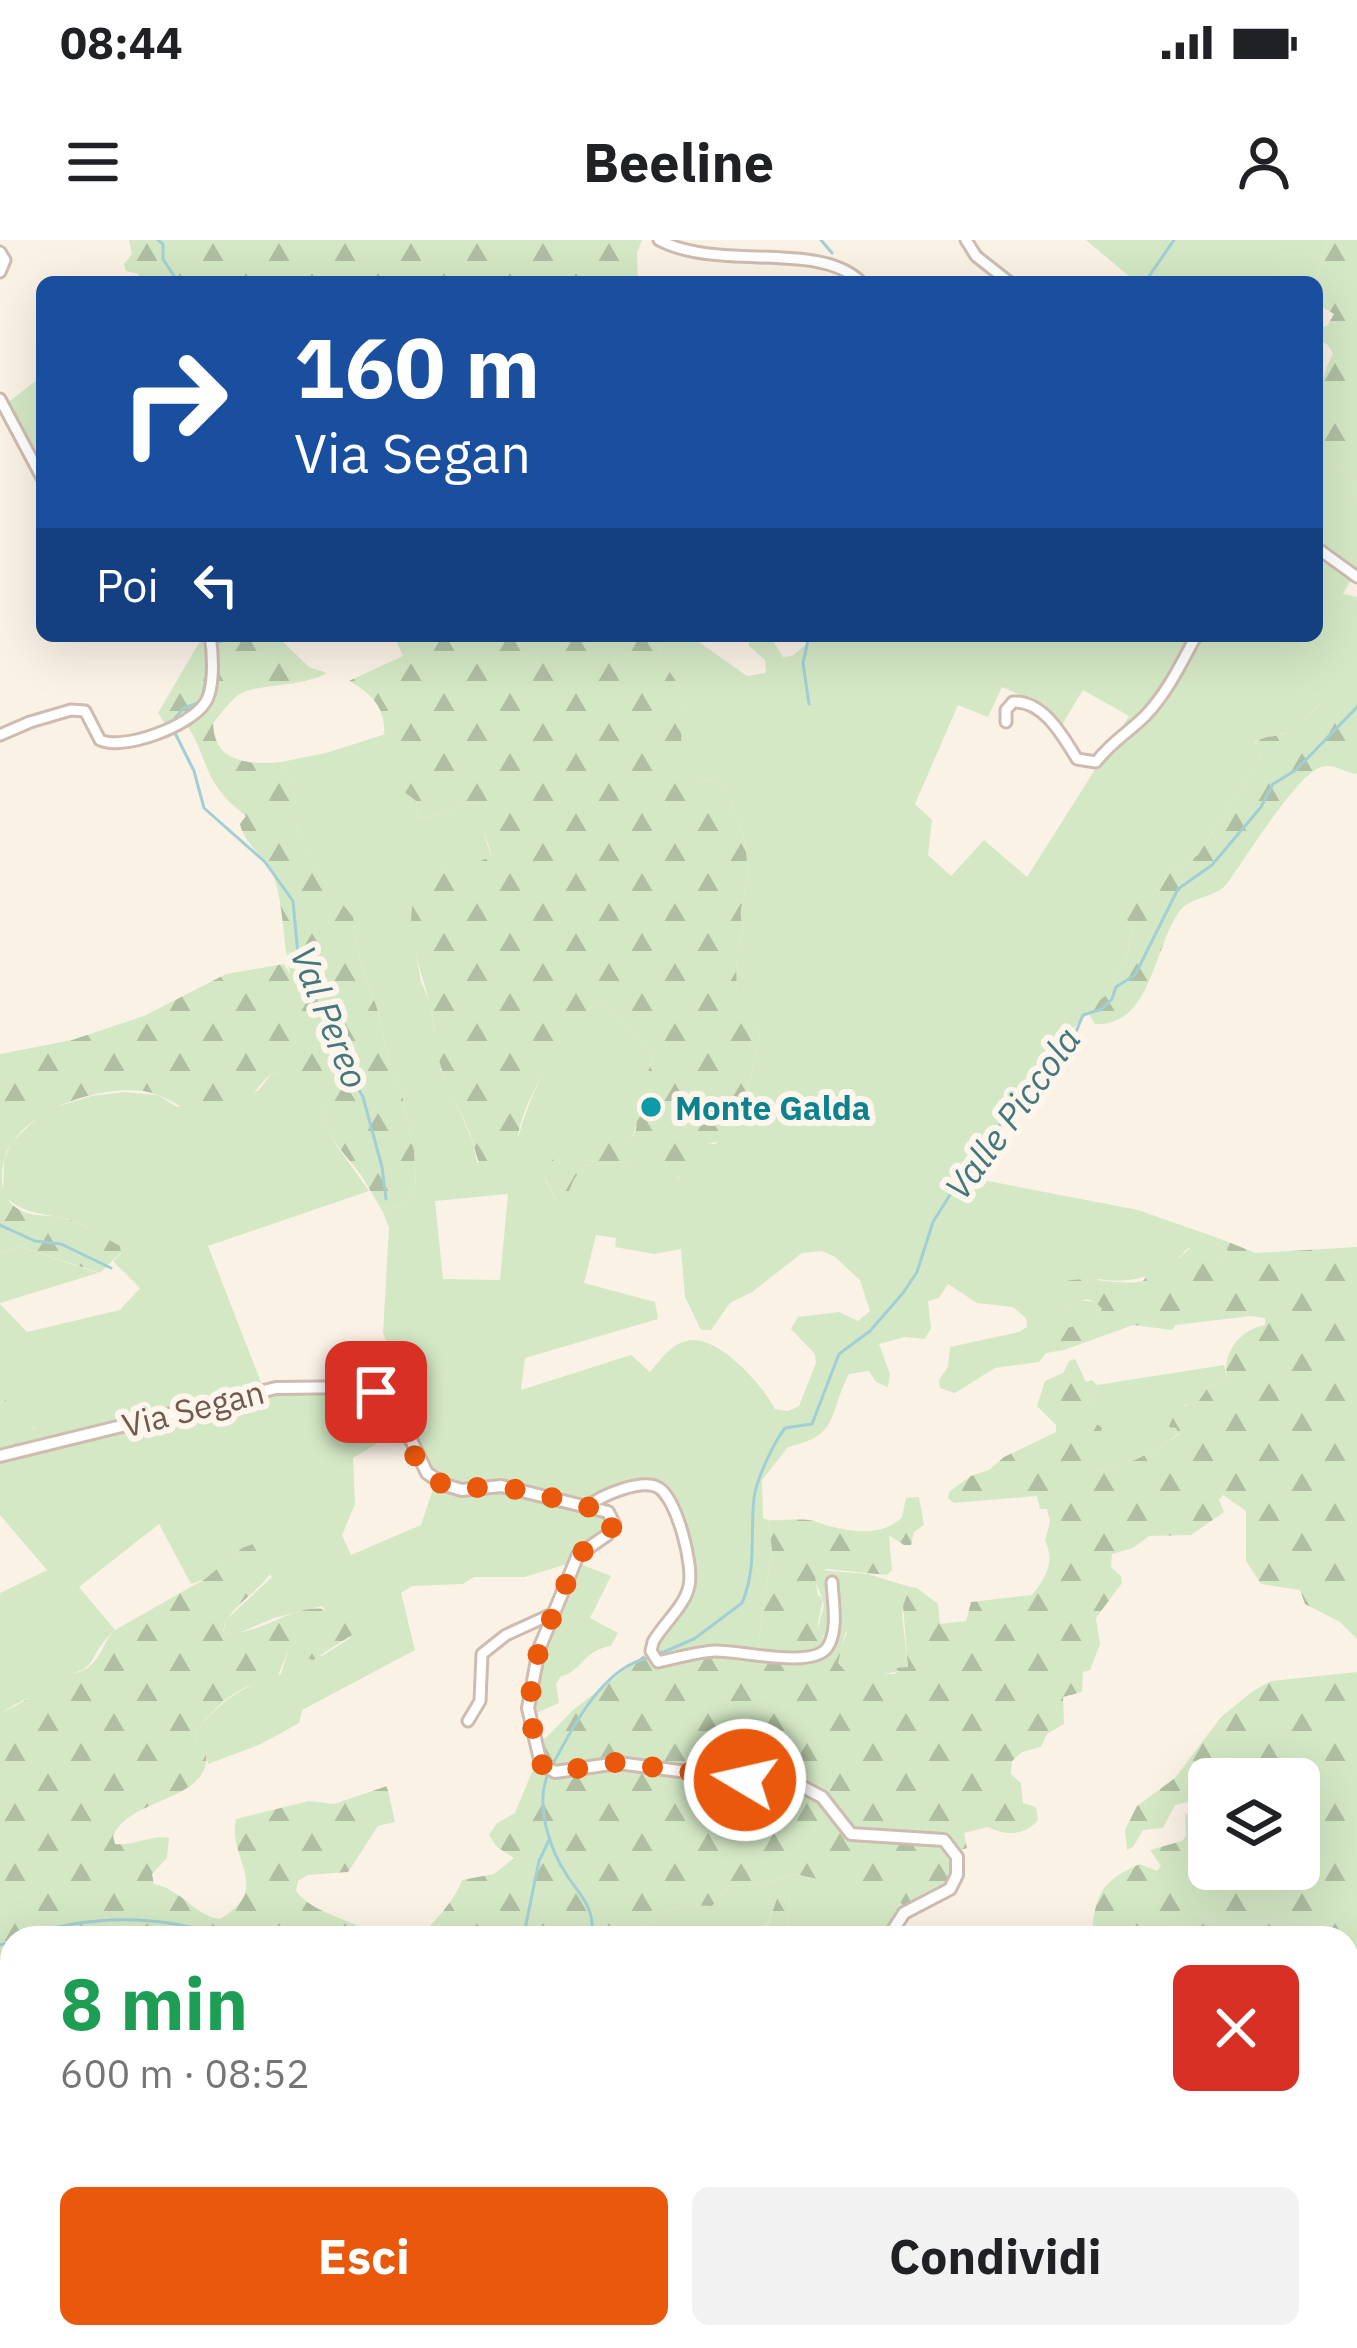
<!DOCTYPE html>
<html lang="it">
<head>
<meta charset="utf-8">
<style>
  body { margin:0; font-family:"IBM Plex Sans",sans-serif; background:#f2f2f2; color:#202124; height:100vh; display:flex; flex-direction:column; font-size:45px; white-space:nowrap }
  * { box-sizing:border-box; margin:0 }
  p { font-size:39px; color:#757577 }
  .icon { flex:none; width:66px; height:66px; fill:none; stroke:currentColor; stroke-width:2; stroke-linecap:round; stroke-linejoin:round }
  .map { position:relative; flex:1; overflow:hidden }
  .sheet { position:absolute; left:0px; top:1686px; width:1359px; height:423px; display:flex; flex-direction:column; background:#fff; border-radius:36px 36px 0 0; box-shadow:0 12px 48px #0002 }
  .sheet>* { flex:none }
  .guide { position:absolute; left:36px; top:36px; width:1287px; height:366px; border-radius:18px; box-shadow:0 12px 48px #0002; background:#1a4fa0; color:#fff; overflow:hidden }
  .buttons { position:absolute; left:1188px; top:1518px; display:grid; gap:24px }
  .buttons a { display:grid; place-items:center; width:132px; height:132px; border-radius:18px; background:#fff; box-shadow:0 12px 48px #0002; font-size:60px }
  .pin { position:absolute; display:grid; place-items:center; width:102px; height:102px; color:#fff; margin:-51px; border-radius:24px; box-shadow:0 6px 18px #0006 }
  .me { position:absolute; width:132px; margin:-66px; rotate:279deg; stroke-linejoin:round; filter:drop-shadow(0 0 9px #0008) }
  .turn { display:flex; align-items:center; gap:42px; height:252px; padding:0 60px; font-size:54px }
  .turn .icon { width:156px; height:156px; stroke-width:2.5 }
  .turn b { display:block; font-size:84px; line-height:102px }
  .then { display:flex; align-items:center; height:114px; padding:0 60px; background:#0003; gap:24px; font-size:45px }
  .round { display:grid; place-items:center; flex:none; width:126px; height:126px; border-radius:18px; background:#f2f2f2 }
  .summary { display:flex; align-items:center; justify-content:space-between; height:204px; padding:0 60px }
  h1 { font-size:72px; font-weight:700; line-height:90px; color:#1e9e55 }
  .primary-button { display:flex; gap:24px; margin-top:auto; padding:24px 60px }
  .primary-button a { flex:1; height:138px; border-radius:18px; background:#ea580c; color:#fff; font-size:48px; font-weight:700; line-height:138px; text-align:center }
  .primary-button a+a { background:#f2f2f2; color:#202124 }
  .status { display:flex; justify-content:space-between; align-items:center; height:84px; padding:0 60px; background:#fff; direction:ltr }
  .status svg { height:33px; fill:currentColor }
  header { display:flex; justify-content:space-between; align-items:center; height:156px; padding:0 60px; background:#fff; font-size:54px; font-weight:700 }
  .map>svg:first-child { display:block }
</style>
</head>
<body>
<div class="status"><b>08:44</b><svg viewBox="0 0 49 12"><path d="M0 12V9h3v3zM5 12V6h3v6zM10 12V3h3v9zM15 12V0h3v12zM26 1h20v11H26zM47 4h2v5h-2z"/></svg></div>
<header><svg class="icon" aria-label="menu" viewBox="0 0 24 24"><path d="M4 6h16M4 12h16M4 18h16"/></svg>Beeline<svg class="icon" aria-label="person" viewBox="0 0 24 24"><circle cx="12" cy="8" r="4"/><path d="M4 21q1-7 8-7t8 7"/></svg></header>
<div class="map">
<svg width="1357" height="2108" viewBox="0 0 1357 2108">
  <defs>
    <pattern id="forest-firs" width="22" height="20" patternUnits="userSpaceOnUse" patternTransform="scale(3)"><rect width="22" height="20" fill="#d4e8c5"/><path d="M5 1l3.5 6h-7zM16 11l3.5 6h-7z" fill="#b0bfa2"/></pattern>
  </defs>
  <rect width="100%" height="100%" fill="#fbf2e6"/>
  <g fill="#d4e8c5" fill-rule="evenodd">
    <path d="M1086 0H1328L1316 42H1136Z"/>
    <path d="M1317 222 1348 231 1357 260V329L1343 354 1357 357V452C1316 452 1315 481 1281 494 1270 498 1265 495 1254 503L1261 517 1198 615 1172 630 1152 655 1133 685 1127 717 1106 745 1109 754 1078 783 1012 870 967 937 1138 970 1218 998 1216 1004 1228 1010 1222 1022 1188 1008C1165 1035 1132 1045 1098 1039L1061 1073 1078 1060 1097 1062 1102 1069 1091 1084 1059 1100 1064 1110 1046 1113 1039 1122 995 1128 955 1153 940 1148 939 1140 948 1127 950 1107 1019 1092 1027 1087 1026 1078 1013 1067 977 1063 948 1044 939 1058 928 1061 931 1088 925 1099 905 1097 879 1104 890 1134 888 1147 876 1142 869 1131 849 1134C828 1174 840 1196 788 1207L762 1240 763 1278 768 1280 772 1310 756 1422 730 1410 643 1416C654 1397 680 1369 685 1349 692 1317 673 1272 651 1250L631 1248 591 1264 613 1283 575 1322 611 1336 590 1378 618 1393 611 1406C581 1411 582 1432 561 1436L556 1444 559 1463 529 1476 531 1441 573 1322 525 1337H474L463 1344 412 1346 401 1353 415 1410 302 1470 299 1483 259 1505 208 1524 206 1512 198 1504 195 1493C224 1457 238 1449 281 1434L288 1411 322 1416 350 1398 322 1366 274 1378 239 1393H223L227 1379 272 1337 242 1308 205 1339 191 1344 159 1284 79 1347 115 1390C80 1422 107 1431 45 1438L27 1458 0 1473V1353L47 1330 0 1275V1215L35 1189 0 1156V1064L27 1092 120 1070 140 1048 113 1021 121 1013C108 999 83 982 65 978 39 973 24 974 3 955L4 920 12 902 44 871 91 856 125 852 158 855 177 867 258 851 272 833 282 834 321 861 332 899 369 951 208 1006 264 1150 324 1144 384 1158 400 1131 383 1093 389 988 383 972 405 963 416 947 414 910 402 854 391 831 377 768 360 721 353 678 321 637 299 593 294 571 299 553 281 522 326 513 386 494C385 527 393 539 416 561L418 578 446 573 462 563 475 565C484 582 484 600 492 617L474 626 445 628 415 708 421 742 430 762 441 829 473 902 477 923 518 898C531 851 557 796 596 764L605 766 654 816C641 845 642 879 630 901L616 903 545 939 556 960 584 926 627 922 673 939 680 938 690 908 701 904H716L745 863 760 794 737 754 736 714 744 688C736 671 745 660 747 642 750 609 738 568 719 542L694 537 680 510 682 451 665 424 654 396 693 398 747 436 766 433 765 420 749 406V396H770L783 417 792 416 817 396H1317ZM1002 447 1041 464 1060 488 1083 450 1129 476 1027 637 984 600 951 636 928 615 932 580 915 564 958 465 988 477ZM508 954 500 1040 443 1039 435 961ZM596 995 616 998 615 1007 654 1014 681 1009 685 1057 701 1090H711L730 1063 752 1052 802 1013 822 1011 835 1017 860 1040 870 1071 858 1081 839 1072 798 1077 791 1089 815 1114 816 1123 799 1166 788 1171 775 1169C763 1145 716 1092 686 1101 670 1105 661 1120 650 1132L631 1115 521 1150 525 1118 658 1079 655 1062 584 1043ZM406 1186 435 1243 421 1285 351 1315 342 1295 355 1264 353 1218Z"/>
    <path d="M21 1007 98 1033 0 1063V1013Z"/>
    <path d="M1224 1125 1227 1138 1209 1146 1198 1162 1184 1165 1176 1188 1179 1193C1153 1213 1128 1226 1095 1232L1089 1228 1088 1221 1094 1217 1098 1201 1096 1184 1087 1176 1097 1145Z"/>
    <path d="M819 1330 868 1334 910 1347 902 1373 908 1428C895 1434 836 1444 838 1420 839 1413 845 1399 847 1392L838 1388 821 1397C815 1380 826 1372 823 1361 821 1352 816 1347 815 1335Z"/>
    <path d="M795 1634 815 1639 896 1641 907 1671 889 1698H783L788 1689 790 1657 779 1653 768 1683 753 1695 634 1698C660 1669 675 1665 712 1666L729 1646 763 1644Z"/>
    <path d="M789 2097H877L872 2108H790L780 2100Z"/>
  </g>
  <g fill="url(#forest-firs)" fill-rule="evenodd">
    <path d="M129 0H642L637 13 638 42H136L139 34 126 31 124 24 132 14Z"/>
    <path d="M1328 0H1357V260L1348 231 1317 222C1317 184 1314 148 1333 114L1328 105 1317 99V87L1327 86 1334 74 1317 64 1316 42Z"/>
    <path d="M42 136V235L2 167Z"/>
    <path d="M203 396H277L309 427 327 433C300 448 259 443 240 454 230 460 221 474 213 483 214 523 249 525 281 522L299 553 307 554 294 571 299 593 321 637 353 677 360 721 377 768 391 831 402 854 414 910 416 947 405 963 383 972 361 935 332 899 321 861 302 859 281 834 272 833C258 845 249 863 231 869 187 883 176 856 143 851 97 845 18 871 4 920 0 938 0 958 18 969 34 979 54 973 71 980 88 986 105 998 120 1006L121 1012 100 1033 21 1007 0 1013V814L72 800 144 776 226 734 284 724 290 734C283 704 284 670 275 640 268 617 245 607 240 584L246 576C198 539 212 519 182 478L166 485 158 473Z"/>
    <path d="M394 396H654L665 424 682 451 681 510 694 537 719 542C738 568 750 609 747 642 745 660 736 671 744 688L736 714 737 753 760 794 745 863 729 899 691 908 693 923 685 935 673 940 627 922 584 926 574 939 565 961 556 960 545 938 557 908 630 901 636 890 639 855 654 816 605 766 596 764C568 786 521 862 518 898 517 907 520 918 521 927L510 933 487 935C477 923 477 916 473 902 465 878 451 856 443 833 435 812 436 789 431 768 423 732 395 675 424 641 440 622 471 628 492 616L475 565 462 563 446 573 418 578 416 561C409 555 399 549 394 541 369 504 408 473 349 441L403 416Z"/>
    <path d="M1324 450 1357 452V534C1344 533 1334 523 1321 527 1297 534 1244 621 1226 645 1212 659 1190 656 1179 672 1153 709 1151 787 1095 784L1090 776 1092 766 1108 754 1105 746 1127 717 1133 685 1121 675 1122 664 1152 655 1172 630 1198 615 1261 517 1254 504C1264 495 1270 498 1282 494 1297 487 1312 473 1323 462Z"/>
    <path d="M1218 998 1256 1013 1357 1007V1399L1340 1382 1305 1364 1300 1350 1261 1344 1246 1321V1271L1223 1255 1219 1260 1224 1272 1191 1295 1149 1296 1133 1308 1112 1314 1111 1327 1121 1336 1122 1343 1096 1378 1100 1404 1090 1430 1083 1432 1082 1452 1063 1457 1064 1484 1047 1494 1041 1507 1022 1512 1012 1521 1011 1534 1021 1543 1023 1563 1036 1567 1038 1580C1025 1596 1005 1596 988 1587L964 1593 967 1608 954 1612 951 1648 907 1671 899 1660 896 1641 834 1643 795 1634 763 1644 729 1646 712 1666C675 1665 660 1669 634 1698H417C433 1684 456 1659 462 1640L494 1634 514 1618 497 1607 489 1595 497 1583 515 1573 537 1520 533 1500 546 1498 573 1470 643 1416 731 1410 756 1422 772 1310 768 1280C783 1281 805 1277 817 1282 842 1291 882 1299 902 1277L906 1258 919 1257 924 1285 914 1292 911 1305H904L889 1295 892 1330 887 1335 826 1329 815 1335 818 1355 823 1359 818 1384 821 1397C834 1397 839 1387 843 1375L849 1378 838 1423 847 1433 894 1434 899 1431 894 1428 908 1427 903 1366 910 1347 917 1348 938 1364 940 1384 966 1381 971 1362 1032 1355C1047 1336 1055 1322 1045 1300L1050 1282 1047 1269H1040L1037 1256 954 1263 948 1258 949 1252 971 1236 989 1230 1004 1217 1056 1192V1185L1037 1166 1045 1141 1063 1133 1069 1121 1075 1119 1086 1142 1092 1140 1097 1145 1087 1176 1102 1188 1098 1201 1105 1212 1089 1221V1227L1095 1232C1128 1226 1152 1213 1179 1194L1176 1188 1169 1187C1175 1170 1180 1165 1198 1162L1209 1146 1227 1138C1222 1113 1239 1090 1265 1085V1078L1251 1076 1176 1085 1172 1090 1133 1085 1064 1110 1059 1100 1064 1088 1091 1084 1102 1069C1089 1051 1075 1062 1061 1073L1050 1072 1042 1054C1073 1026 1107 1048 1143 1041L1159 1019 1179 1018 1194 1005 1222 1022 1228 1010 1216 1004Z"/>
    <path d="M0 1156 26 1176 42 1203 0 1214Z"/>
    <path d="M264 1300 276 1313C276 1350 227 1359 223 1393 271 1398 311 1340 355 1387V1393L313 1420 288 1411 277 1438C234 1448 222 1459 195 1493L198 1504 206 1511C213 1562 130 1556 113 1596L115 1604C134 1606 153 1594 169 1598L167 1618 152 1634 154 1644C182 1649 194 1676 220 1679 274 1647 227 1620 236 1579L309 1561 334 1564 387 1546 395 1582 378 1586 348 1632 307 1635 298 1641 296 1651C315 1676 354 1678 378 1698H12V2097H19L11 2108H0V1473C8 1469 20 1465 27 1458 35 1450 28 1449 37 1442 54 1429 77 1441 93 1423 103 1412 104 1401 115 1390L205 1339 242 1308Z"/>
    <path d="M1357 1432V2108H872L877 2097H1347V1698H1091C1096 1656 1098 1642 1140 1624L1157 1631 1161 1626 1150 1610 1182 1601 1186 1596 1185 1575 1201 1565 1199 1559 1175 1565 1163 1588 1143 1590 1133 1607 1127 1610 1125 1590 1137 1566 1175 1538 1221 1477 1253 1451 1271 1441ZM1209 1539H1299V1629H1209Z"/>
    <path d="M785 1652 790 1656 788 1690 783 1698H726L752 1695 768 1684 779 1653Z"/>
    <path d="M34 2097H498V2108H50Z"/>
  </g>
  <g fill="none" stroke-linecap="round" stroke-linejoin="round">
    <g stroke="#a2cfd5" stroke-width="3">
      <path d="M158 0 163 4V19L178 42"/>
      <path d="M821 0 832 13"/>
      <path d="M1145 42 1174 0"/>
      <path d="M220 402 222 396"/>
      <path d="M809 464 803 423 809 396"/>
      <path d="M175 478 184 468 201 462 208 430"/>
      <path d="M174 491 194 531 204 568 265 622 293 661 298 715 334 806 363 857 382 927 386 959"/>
      <path d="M0 985 35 1001 61 1004 111 1028"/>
      <path d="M659 1414 694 1399 742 1363C757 1328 750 1294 754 1258 756 1240 774 1202 785 1188L812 1184 839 1114 870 1091 903 1053 917 1032 933 982 953 950 977 925 1008 871 1036 846 1070 806 1083 775 1102 769 1112 759 1116 747 1135 735 1178 649 1212 625 1261 567 1273 544 1296 530 1357 467"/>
      <path d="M553 1524C573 1486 604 1426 649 1418"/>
      <path d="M548 1534C535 1565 549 1609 568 1637 583 1658 595 1669 592 1698"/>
      <path d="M524 1694 539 1621 550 1598"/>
      <path d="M19 1698C89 1674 157 1673 228 1698"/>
      <path d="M0 1705 12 1701"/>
      <path d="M1347 1801 1357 1794"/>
      <path d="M1347 1943 1357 1960"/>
      <path d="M929 2108 952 2097"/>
      <path d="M996 2108 1003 2097"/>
    </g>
    <defs>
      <g id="minor">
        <path d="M659 0C720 32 818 0 861 42"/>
        <path d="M966 0 976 16 1009 42"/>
        <path d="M0 12 5 20 0 32"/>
        <path d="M0 159 42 238"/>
        <path d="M1317 308 1357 337"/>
        <path d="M1006 482V470L1013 462C1043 460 1063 496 1077 519L1096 522C1112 501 1128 493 1145 476 1167 453 1181 424 1196 396"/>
        <path d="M0 495 30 482 71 470 85 471 100 500C124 511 190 486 205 463 215 449 213 412 210 396"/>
        <path d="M588 1267C600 1255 643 1238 659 1248 677 1260 694 1325 689 1346 685 1366 663 1384 653 1402L651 1411 658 1422C677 1418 696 1412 715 1411 738 1410 811 1429 827 1408 839 1391 833 1362 832 1342"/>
        <path d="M468 1481 480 1461 482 1414 506 1395 552 1374"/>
        <path d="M0 1995 12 2005"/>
        <path d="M24 2108 26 2097"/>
      </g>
      <g id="tertiary">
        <path d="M0 1216 276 1148 358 1147 376 1152 395 1167 427 1233 445 1245 462 1250 501 1246 608 1272 614 1284 607 1295 578 1315 539 1409 528 1468 541 1524 555 1532 618 1523 803 1547 822 1557 851 1594 944 1600 957 1617V1635L950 1649 904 1673 888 1698"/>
        <path d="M873 2108 877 2097"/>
      </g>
    </defs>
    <use href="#minor" stroke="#cebcb0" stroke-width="15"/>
    <use href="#tertiary" stroke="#cebcb0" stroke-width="16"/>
    <use href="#minor" stroke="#fff" stroke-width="9"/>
    <use href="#tertiary" stroke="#fff" stroke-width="10"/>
  </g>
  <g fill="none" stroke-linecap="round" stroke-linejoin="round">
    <path stroke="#ea580c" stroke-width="21" stroke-dasharray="0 37.8" d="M376 1152C408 1178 403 1206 426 1232 450 1258 478 1243 507 1248 539 1253 570 1263 601 1270L608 1272 614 1284 607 1295 578 1315 539 1409 528 1468 541 1524 555 1532 618 1522 745 1540"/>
  </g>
  <circle fill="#0f9aa8" stroke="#fef6ec" stroke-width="4.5" cx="651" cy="867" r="12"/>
  <g text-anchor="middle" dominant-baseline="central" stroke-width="12" stroke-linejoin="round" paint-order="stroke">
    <g font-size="33" font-weight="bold" fill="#0d838f" stroke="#fef6ec" text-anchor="start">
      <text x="675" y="867">Monte Galda</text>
    </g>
    <g font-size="33" fill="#73584c" stroke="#fef6ec">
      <text transform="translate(193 1168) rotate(-14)">Via Segan</text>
    </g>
    <g font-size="36" font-style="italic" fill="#43777e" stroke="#fef6ec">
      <text transform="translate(330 777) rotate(68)">Val Pereo</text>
      <text transform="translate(1012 873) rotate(-54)">Valle Piccola</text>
    </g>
  </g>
</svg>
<div class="buttons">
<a><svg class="icon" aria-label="layers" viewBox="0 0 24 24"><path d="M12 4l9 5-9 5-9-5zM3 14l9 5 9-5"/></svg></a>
</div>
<div class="pin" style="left:376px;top:1152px;background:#d93025"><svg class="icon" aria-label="arrive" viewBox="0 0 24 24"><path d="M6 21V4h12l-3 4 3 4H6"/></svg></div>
<svg class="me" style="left:745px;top:1540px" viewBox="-20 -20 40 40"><circle r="17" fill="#ea580c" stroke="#fff" stroke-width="3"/><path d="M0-11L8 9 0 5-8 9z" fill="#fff"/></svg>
<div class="guide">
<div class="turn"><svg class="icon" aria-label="right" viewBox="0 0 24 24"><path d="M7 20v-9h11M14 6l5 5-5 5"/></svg><div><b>160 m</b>Via Segan</div></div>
<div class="then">Poi<svg class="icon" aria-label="left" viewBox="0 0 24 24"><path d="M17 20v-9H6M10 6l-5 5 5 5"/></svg></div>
</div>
<section class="sheet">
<div class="summary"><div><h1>8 min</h1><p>600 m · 08:52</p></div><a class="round" style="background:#d93025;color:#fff"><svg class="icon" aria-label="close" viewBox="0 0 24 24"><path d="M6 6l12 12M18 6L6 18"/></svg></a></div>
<div class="primary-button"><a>Esci</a><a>Condividi</a></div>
</section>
</div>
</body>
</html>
